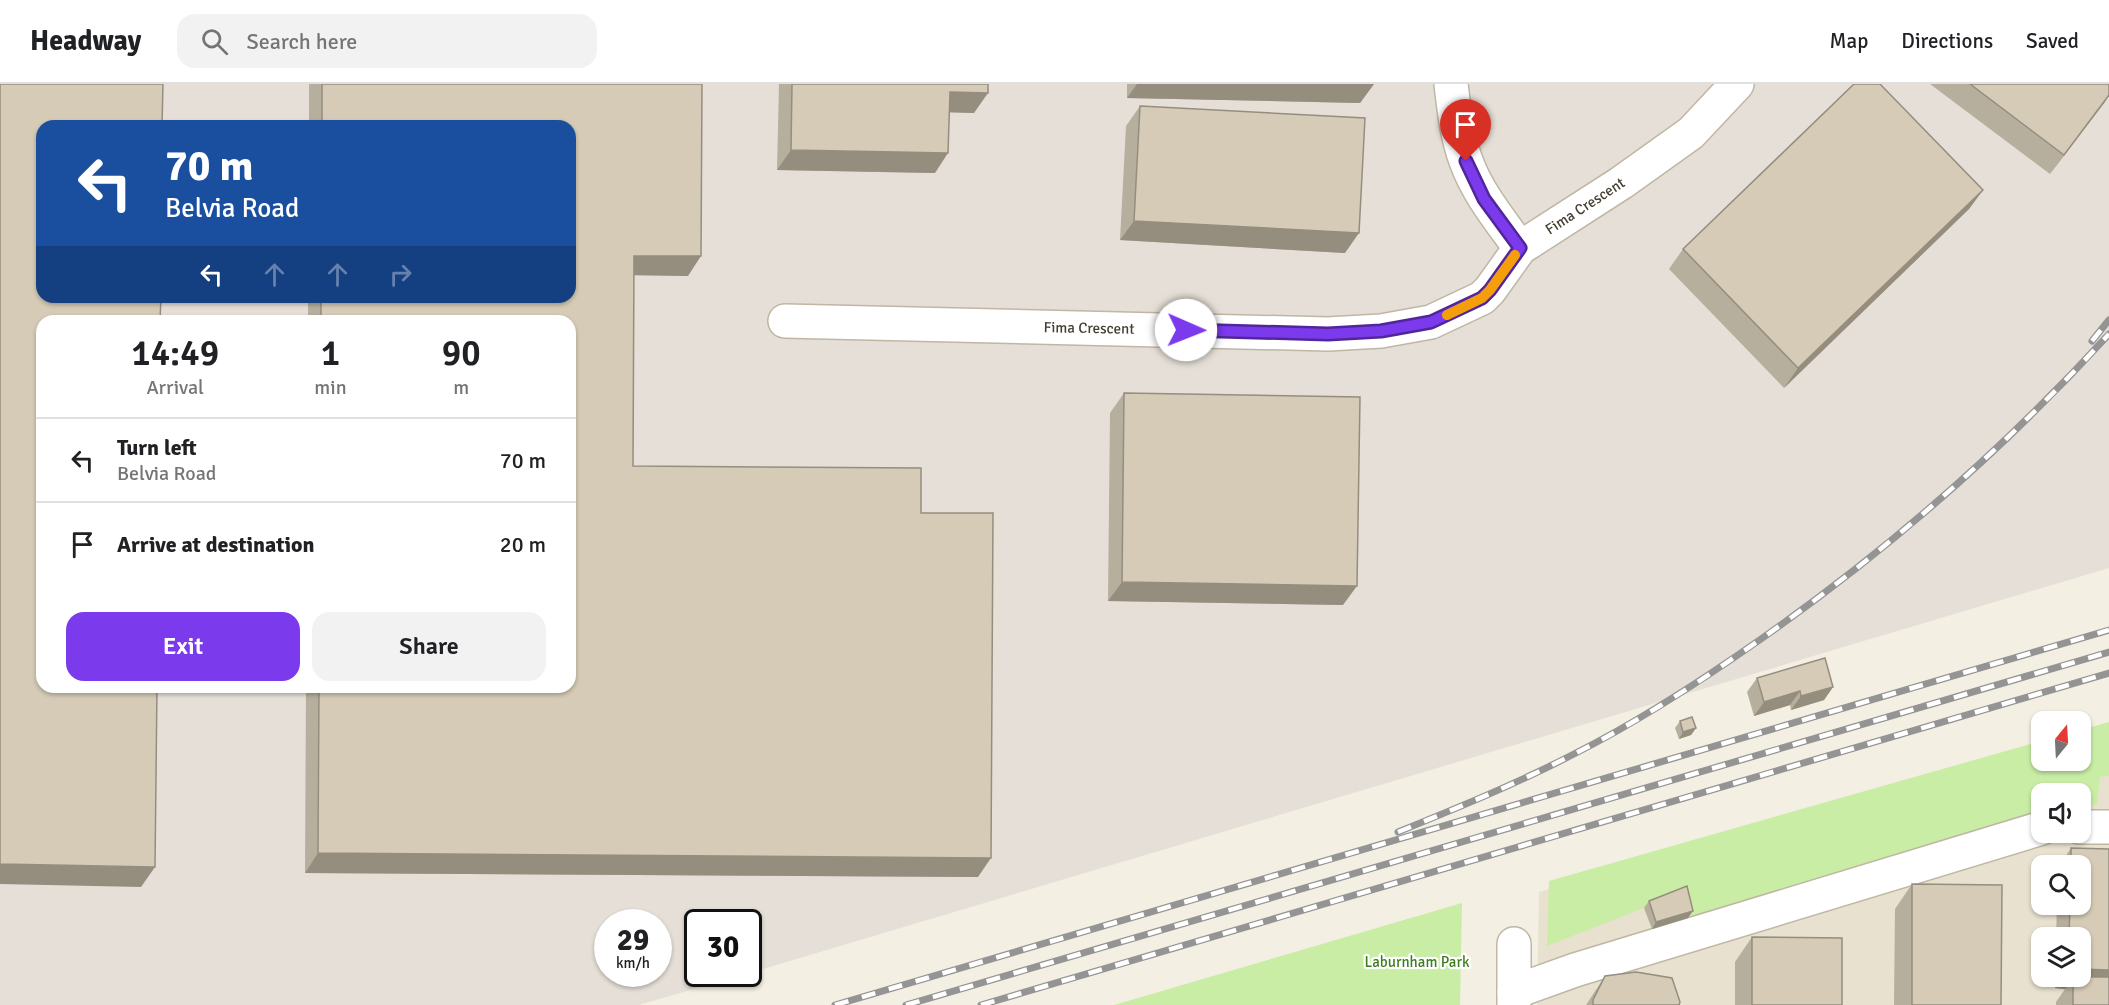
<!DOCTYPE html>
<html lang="en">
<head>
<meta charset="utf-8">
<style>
  body { margin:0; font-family:Signika,sans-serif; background:#f2f2f2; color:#202124; height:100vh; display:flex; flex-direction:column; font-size:22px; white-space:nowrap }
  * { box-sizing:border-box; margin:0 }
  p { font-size:20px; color:#757577 }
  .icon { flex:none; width:33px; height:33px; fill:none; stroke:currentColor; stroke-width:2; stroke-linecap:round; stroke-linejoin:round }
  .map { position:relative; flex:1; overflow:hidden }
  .drawer { position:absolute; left:36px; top:231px; width:540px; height:378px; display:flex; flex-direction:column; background:#fff; border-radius:18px; box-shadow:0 2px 4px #0004 }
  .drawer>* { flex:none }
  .top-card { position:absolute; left:36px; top:36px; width:540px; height:183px; border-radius:18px; box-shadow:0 2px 4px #0004; background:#1a4fa0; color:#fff; overflow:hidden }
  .needle { width:39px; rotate:18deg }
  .controls { position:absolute; left:2031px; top:627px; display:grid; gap:12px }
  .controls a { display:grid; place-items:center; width:60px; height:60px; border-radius:12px; background:#fff; box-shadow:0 2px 4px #0004; font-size:30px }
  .speed { position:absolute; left:594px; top:825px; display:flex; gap:12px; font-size:30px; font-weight:700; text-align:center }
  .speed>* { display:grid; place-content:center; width:78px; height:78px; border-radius:50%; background:#fff; box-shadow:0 2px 4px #0004; line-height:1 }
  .speed small { font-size:15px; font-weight:400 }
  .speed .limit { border:3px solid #111; border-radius:9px; background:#fff; color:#111 }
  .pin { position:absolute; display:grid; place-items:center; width:51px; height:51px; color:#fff; margin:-62px -26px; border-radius:50% 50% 50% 0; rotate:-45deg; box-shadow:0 0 6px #0007 }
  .pin .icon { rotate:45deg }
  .me { position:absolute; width:66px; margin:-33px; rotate:91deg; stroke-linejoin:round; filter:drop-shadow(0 0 4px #0008) }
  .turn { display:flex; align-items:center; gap:21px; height:126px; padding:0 30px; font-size:27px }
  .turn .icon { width:78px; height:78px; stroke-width:2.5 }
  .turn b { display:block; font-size:42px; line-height:51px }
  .lanes { display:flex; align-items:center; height:57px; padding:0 30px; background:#0003; justify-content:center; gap:30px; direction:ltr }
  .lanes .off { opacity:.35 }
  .eta { display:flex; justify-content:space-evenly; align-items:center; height:102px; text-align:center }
  .eta b { font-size:36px; font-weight:600; line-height:42px }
  .action { display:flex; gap:12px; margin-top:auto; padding:12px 30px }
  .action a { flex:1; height:69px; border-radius:18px; background:#7c3aed; color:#fff; font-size:24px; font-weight:600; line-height:69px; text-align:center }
  .action a+a { background:#f2f2f2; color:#202124 }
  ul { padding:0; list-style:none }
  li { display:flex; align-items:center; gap:18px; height:84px; padding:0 30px; border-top:2px solid #e0e0e0 }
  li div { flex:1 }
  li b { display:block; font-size:22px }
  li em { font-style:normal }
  header { display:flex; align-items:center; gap:36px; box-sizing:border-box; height:84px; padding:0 30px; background:#fff; border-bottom:2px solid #e0e0e0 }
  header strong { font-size:28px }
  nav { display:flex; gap:33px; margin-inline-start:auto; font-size:21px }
  .search { width:420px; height:54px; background:#f2f2f2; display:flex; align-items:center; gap:15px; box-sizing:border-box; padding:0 21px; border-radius:18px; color:#757577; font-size:22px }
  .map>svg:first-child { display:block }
</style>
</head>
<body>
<header>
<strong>Headway</strong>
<div class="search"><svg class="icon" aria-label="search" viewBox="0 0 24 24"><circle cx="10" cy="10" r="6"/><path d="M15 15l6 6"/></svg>Search here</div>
<nav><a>Map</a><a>Directions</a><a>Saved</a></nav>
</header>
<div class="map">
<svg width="2109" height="921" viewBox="0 0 2109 921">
  <rect width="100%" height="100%" fill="#f3efe2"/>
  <path fill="#e8e1cf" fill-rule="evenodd" d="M2109 646V921H1537L1539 808 2041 665 2042 676H2080ZM2042 710H2080V748H2042ZM2042 782H2080V820H2042ZM2042 854H2080V892H2042Z"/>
  <path fill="#e5dfd7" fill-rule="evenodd" d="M0 0H2109V484L749 889 748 838H698V890H745L639 921H0ZM42 42H570V213H42ZM42 237H570V603H42ZM608 838H658V890H608Z"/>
  <g fill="#c9eda5">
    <path d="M2109 638V692L2100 693 2097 720 2081 725 2080 710H2042L2041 736 1692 837 1689 806 1547 862 1549 797 2041 657 2042 676H2080L2081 646Z"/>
    <path d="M1462 819 1460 921H1114Z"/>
  </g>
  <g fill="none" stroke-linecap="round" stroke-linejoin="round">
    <defs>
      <g id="minor">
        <path d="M1451 0C1454 26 1457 53 1466 77 1478 110 1500 136 1520 164"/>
        <path d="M785 237 1328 250 1381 247 1431 238 1482 214 1490 206 1520 164 1621 99 1691 49 1737 0"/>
        <path d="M2080 743H2109"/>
        <path d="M1514 908 1575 886 2042 744"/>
        <path d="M1514 921V860"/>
      </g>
    </defs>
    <use href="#minor" stroke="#bfb7a4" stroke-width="36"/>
    <use href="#minor" stroke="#fff" stroke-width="33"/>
    <defs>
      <g id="rail">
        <path d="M2092 257 2109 236"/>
        <path d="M1398 748C1457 724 1516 700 1572 671 1638 638 1701 597 1761 555 1888 466 2005 364 2109 250"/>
        <path d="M835 921 2109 546"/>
        <path d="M906 921 2109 568"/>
        <path d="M981 921 2109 589"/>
      </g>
    </defs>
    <use href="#rail" stroke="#949494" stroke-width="7"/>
    <use href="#rail" stroke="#fff" stroke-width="4.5" stroke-dasharray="14" stroke-linecap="butt"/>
  </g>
  <g fill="#b7af9d">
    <path d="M309 0H702L688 192 634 191 633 382 921 429 978 793 305 789 306 603H570V237H308V213H570V42H309Z"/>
    <path d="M779 0H988L974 29 949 28 935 89 777 86Z"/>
    <path d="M1127 0H1374L1360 19 1127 14Z"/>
    <path d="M1930 0H2109V11L2050 90Z"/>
    <path d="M1140 22 1345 169 1120 156 1126 42Z"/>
    <path d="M1983 106 1969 125 1784 304 1669 185 1683 165Z"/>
    <path d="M1124 309 1343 521 1108 517 1110 329Z"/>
    <path d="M1757 594 1833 603 1824 616 1791 626 1790 621 1754 632 1747 608Z"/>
    <path d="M1680 637 1696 644 1691 651 1679 655 1675 644Z"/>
    <path d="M2071 764 2109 765V921H2056V918L2065 905 2055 904V892H2080V854H2056L2057 820H2080V782H2059Z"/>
    <path d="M1912 800 2001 921H1894L1895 825Z"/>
    <path d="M1649 817 1688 834 1652 845 1644 824Z"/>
    <path d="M1752 853 1842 921H1735V878Z"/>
    <path d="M1605 892 1679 921H1586Z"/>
  </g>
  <g fill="#958e7f">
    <path d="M1137 0H1374L1360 19 1127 14Z"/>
    <path d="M950 8 988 9 974 29 936 28Z"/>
    <path d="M2109 11 2105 18 2050 90 2064 71Z"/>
    <path d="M791 66 948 69 935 89 777 86Z"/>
    <path d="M1983 106 1969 125 1784 304 1798 284Z"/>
    <path d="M1134 137 1359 149 1345 169 1120 156Z"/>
    <path d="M634 172H701L688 192 621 191Z"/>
    <path d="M1122 498 1357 502 1343 521 1108 517Z"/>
    <path d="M1833 603 1824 616 1791 626 1801 612Z"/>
    <path d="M1800 607 1790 621 1754 632 1764 618Z"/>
    <path d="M1696 644 1691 651 1679 655 1683 648Z"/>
    <path d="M318 769 991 774 978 793 305 789Z"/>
    <path d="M0 780 155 783 141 803 0 800Z"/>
    <path d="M1693 827 1688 834 1652 845 1656 838Z"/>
    <path d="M2080 885 2109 886V906L2073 893 2065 905 2055 904 2063 892H2080Z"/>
  </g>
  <g fill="#d5cbb6" stroke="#958e7f" stroke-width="1.5">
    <path d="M0 0H163L162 42H42V213H161L160 237H42V603H157L155 783 0 780Z"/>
    <path d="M322 0H702L701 172H634L633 382 921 384V429H993L991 774 318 769 319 603H570V237H321V213H570V42H322Z"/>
    <path d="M792 0H988V9L950 8 948 69 791 66Z"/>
    <path d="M1854 0H1880L1983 106 1798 284 1683 165Z"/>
    <path d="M1970 0H2109V11L2064 71Z"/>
    <path d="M1140 22 1365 34 1359 149 1134 137Z"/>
    <path d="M1124 309 1360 313 1357 502 1122 498Z"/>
    <path d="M1825 574 1833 603 1801 612 1800 607 1764 618 1757 594Z"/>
    <path d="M1692 633 1696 644 1683 648 1680 637Z"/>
    <path d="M2071 764 2109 765V886L2080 885V854H2069L2070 820H2080V782H2071Z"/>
    <path d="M1912 800 2002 801 2001 921H1912Z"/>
    <path d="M1687 802 1693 827 1656 838 1649 817Z"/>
    <path d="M1752 853 1842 854V921H1752Z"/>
    <path d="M1636 888 1672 894 1680 918 1679 921H1593V916L1605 892Z"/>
    <rect x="2073" y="893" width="36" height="28"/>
  </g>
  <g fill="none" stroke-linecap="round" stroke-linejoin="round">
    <defs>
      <path id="route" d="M1186 246 1328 250 1381 247 1431 238 1482 214 1490 206 1520 164 1484 115 1466 77"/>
    </defs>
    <use href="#route" stroke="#51269a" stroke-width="15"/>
    <use href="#route" stroke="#7c3aed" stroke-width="10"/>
    <path stroke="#f59e0b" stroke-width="10" d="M1447 231 1482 214 1490 206 1515 171"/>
  </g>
  <g text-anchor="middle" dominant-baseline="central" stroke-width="4.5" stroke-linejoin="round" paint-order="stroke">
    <g font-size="15" fill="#453f32" stroke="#fff">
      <text transform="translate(1585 122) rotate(-33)">Fima Crescent</text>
      <text transform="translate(1089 244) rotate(1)">Fima Crescent</text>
    </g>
    <g font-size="15" fill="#3e7d1f" stroke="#fff">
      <text x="1417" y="878">Laburnham Park</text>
    </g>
  </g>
</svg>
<div class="controls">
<a><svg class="needle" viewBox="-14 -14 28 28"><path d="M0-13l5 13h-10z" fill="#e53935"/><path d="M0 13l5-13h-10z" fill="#757577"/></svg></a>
<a><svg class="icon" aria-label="sound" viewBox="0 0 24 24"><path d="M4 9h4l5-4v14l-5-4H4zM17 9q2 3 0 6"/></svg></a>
<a><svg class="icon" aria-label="search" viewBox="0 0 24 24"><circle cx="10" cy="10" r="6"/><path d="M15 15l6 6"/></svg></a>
<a><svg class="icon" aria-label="layers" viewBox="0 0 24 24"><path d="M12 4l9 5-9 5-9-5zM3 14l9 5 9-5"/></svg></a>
</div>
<div class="speed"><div>29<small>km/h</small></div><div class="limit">30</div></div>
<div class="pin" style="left:1466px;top:77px;background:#d93025"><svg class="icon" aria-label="arrive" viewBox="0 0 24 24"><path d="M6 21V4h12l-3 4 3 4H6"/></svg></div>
<svg class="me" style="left:1186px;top:246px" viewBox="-20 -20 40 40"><circle r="19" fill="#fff"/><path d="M0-13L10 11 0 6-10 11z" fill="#7c3aed"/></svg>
<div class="top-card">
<div class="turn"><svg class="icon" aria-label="left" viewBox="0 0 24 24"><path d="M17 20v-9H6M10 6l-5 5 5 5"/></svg><div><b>70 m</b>Belvia Road</div></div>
<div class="lanes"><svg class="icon" aria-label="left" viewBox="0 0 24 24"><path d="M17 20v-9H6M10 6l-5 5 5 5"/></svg><svg class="icon off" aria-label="ahead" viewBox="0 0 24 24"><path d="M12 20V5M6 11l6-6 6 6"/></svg><svg class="icon off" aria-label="ahead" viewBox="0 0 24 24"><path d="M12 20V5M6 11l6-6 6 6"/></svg><svg class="icon off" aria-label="right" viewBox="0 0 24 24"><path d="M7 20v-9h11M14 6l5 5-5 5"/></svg></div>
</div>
<section class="drawer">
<div class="eta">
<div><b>14:49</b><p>Arrival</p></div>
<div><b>1</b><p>min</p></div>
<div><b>90</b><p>m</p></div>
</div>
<ul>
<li><svg class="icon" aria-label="left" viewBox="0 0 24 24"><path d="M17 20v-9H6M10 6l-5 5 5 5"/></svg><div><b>Turn left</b><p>Belvia Road</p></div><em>70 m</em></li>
<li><svg class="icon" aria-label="arrive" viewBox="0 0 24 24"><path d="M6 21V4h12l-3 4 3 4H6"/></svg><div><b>Arrive at destination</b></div><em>20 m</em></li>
</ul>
<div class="action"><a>Exit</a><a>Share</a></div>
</section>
</div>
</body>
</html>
